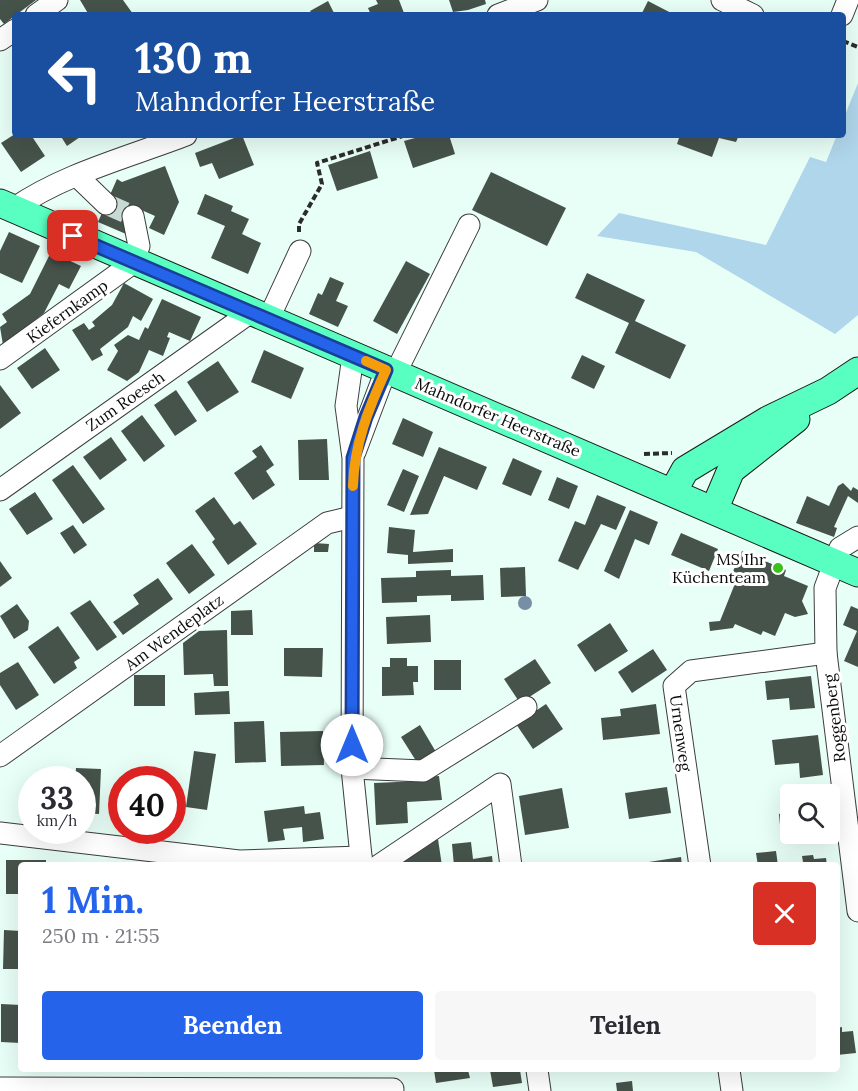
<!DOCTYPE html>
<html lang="de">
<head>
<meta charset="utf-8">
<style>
  body { margin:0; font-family:Lora,serif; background:#f7f7f7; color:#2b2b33; height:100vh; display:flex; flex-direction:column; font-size:22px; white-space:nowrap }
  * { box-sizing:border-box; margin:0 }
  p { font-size:20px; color:#7c7c81 }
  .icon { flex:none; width:33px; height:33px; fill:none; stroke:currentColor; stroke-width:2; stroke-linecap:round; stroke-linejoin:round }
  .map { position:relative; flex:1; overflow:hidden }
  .side { position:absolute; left:18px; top:862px; width:822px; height:210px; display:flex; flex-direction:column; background:#fff; border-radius:6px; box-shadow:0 6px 24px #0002 }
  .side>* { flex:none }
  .banner { position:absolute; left:12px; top:12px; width:834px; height:126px; border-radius:6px; box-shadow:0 6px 24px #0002; background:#1a4fa0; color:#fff; overflow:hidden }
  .tools { position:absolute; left:780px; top:784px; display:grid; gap:12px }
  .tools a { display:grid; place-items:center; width:60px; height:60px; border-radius:6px; background:#fff; box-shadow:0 6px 24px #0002; font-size:30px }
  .speed { position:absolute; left:18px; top:766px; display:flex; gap:12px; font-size:30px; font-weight:700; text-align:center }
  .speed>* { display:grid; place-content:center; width:78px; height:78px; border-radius:50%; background:#fff; box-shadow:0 6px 24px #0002; line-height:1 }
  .speed small { font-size:15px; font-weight:400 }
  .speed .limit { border:9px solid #d22; background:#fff; color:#111 }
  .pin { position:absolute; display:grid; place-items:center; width:51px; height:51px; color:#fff; margin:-26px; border-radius:12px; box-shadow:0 3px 9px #0006 }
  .me { position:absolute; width:66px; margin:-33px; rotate:0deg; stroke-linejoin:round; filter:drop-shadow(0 0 4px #0008) }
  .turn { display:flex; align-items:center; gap:21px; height:126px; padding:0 24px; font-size:27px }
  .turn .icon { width:78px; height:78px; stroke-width:2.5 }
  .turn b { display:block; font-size:42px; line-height:51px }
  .round { display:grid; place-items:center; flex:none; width:63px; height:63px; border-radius:6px; background:#f7f7f7 }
  .overview { display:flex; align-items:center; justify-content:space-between; height:102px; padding:0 24px }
  h1 { font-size:36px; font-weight:800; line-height:45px; color:#2563eb }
  .button { display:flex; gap:12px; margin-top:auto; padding:12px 24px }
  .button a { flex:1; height:69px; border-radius:6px; background:#2563eb; color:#fff; font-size:24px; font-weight:800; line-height:69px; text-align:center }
  .button a+a { background:#f7f7f7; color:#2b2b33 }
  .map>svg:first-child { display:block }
</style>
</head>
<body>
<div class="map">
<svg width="858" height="1091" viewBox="0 0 858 1091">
  <rect width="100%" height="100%" fill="#e8fff7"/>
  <path fill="#b0d6eb" d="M858 83V315L835 334 696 252 597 236 619 213 766 245 810 157 826 162 837 135H843V120Z"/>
  <g fill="#46534a">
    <path d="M0 0H36L4 24 0 19Z"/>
    <path d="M80 0H123L133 14 89 15Z"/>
    <path d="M376 0H399L404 13 371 15 368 8 378 4Z"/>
    <path d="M449 0H485L486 4 468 10 453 12Z"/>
    <path d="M328 1 335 15H313L310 11Z"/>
    <path d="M648 1 675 15H641Z"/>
    <path d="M15 134 31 135 45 156 21 172 1 143Z"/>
    <path d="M60 135H83L67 146Z"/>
    <path d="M242 135 254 165 219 179 212 163 200 167 195 153Z"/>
    <path d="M426 135H449L455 154 413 168 404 141Z"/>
    <path d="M680 135H739L736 142 719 138 712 157 677 144Z"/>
    <path d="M370 151 378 178 337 191 328 165Z"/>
    <path d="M165 166 179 202 164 235 149 228 155 216 137 208 126 234 98 222 117 179 122 182Z"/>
    <path d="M491 172 566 208 547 246 472 210Z"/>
    <path d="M205 194 233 206 231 211 249 219 242 234 261 243 248 274 211 258 225 226 197 214Z"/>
    <path d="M9 232 40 246 22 283 0 273V251Z"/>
    <path d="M51 252 81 266 69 289 59 284 44 313 3 345 0 327 7 322 2 314 30 294Z"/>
    <path d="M406 261 430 274 397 334 373 321Z"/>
    <path d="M587 273 645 300 635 321 686 345 670 379 615 353 629 323 575 298Z"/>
    <path d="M330 277 344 283 336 301 348 306 338 327 309 314 318 293 322 295Z"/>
    <path d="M124 283 153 299 141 321 133 316 128 327 100 349 103 355 92 361 72 330 84 323 89 330 95 326 92 322 112 305Z"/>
    <path d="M162 299 201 317 190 341 169 332 167 337 170 338 163 356 149 350 139 372 127 381 107 370 118 351 114 345 128 335 139 340 145 327 148 329Z"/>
    <path d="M45 348 60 370 32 389 17 368Z"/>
    <path d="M264 350 304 368 291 399 251 382Z"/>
    <path d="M582 355 605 366 594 389 571 378Z"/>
    <path d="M218 361 239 392 207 412 187 382Z"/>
    <path d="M0 385 21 413 0 429Z"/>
    <path d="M176 390 197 421 175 436 154 405Z"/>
    <path d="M142 415 165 446 144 462 121 431Z"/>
    <path d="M403 418 433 432 423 457 392 444Z"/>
    <path d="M111 437 127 460 100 480 83 457Z"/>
    <path d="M327 439 329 480H299L298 440Z"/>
    <path d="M261 445 274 465 266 471 275 485 253 500 234 473 257 457 252 451Z"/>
    <path d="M439 447 487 467 477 490 444 476 428 514 410 515Z"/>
    <path d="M513 458 542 471 531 496 502 484Z"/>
    <path d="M73 465 105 509 83 524 52 480Z"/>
    <path d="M403 469 419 476 404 512 387 505Z"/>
    <path d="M557 477 578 486 569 509 548 500Z"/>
    <path d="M843 483 851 491 853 487 858 490V503L848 496 834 527 837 528 834 537 796 523 807 496 829 506 838 486Z"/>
    <path d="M35 492 53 519 27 535 9 509Z"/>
    <path d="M597 495 626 507 616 530 601 524 578 570 558 561 575 521 585 525Z"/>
    <path d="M214 497 234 525 240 521 257 544 228 565 212 542 215 539 195 511Z"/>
    <path d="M630 510 658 522 649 545 635 539 619 579 604 571Z"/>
    <path d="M73 525 87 545 74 554 60 533Z"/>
    <path d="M389 527 415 530 413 552 453 549V562L408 564V555L387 553Z"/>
    <path d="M681 533 718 549 709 571 671 555Z"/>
    <path d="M314 543 329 544 328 552H314Z"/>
    <path d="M192 544 215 575 189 594 166 563Z"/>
    <path d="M742 551 786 570 784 576 808 586 802 601 808 614 795 617 785 613 775 636 763 631 761 635 735 624 733 628 710 631 709 622 720 621 736 581 730 578Z"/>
    <path d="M0 561 12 578 0 587Z"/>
    <path d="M525 567 526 596 501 597 500 568Z"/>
    <path d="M451 570V576L483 575 484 600 451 601V595L417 596V602L382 603 381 578 416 577V571Z"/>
    <path d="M158 578 173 599 123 635 113 622 139 604 133 595Z"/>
    <path d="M90 600 117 637 97 651 70 613Z"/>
    <path d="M17 604 29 621 28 630 14 639 0 616Z"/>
    <path d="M851 606 858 609V667L844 661 857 631 843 625Z"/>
    <path d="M252 610 253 635H231V611Z"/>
    <path d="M430 615 431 642 387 644 386 617Z"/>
    <path d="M610 623 628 651 595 672 577 645Z"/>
    <path d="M58 626 80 658 74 662 77 668 54 684 28 647Z"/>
    <path d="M227 630 228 686H214L213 674 184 675 183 643 199 631Z"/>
    <path d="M284 648H323L322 677 284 676Z"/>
    <path d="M653 649 667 670 632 693 618 672Z"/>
    <path d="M390 658H407V666H418V682H413L414 695 382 696V667H390Z"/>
    <path d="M535 659 551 683 520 703 504 679Z"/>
    <rect x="434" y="660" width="27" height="30"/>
    <path d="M18 662 39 695 16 710 0 685V673Z"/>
    <rect x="134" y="675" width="31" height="31"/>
    <path d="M811 676 815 708 790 710 789 698 767 700 765 681Z"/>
    <path d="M229 691 230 714 195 715 194 693Z"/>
    <path d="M546 704 563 729 533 749 516 724Z"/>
    <path d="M656 704 660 734 603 740 601 718 621 716 620 709Z"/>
    <path d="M264 721 266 762 235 763 234 722Z"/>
    <path d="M420 725 436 752 418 764 401 737Z"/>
    <path d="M323 731 324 765 281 766 280 732Z"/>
    <path d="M818 735 823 775 800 778 799 763 775 765 772 740Z"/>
    <path d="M194 751 216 754 207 810 186 807Z"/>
    <path d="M76 768 101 769 99 814 82 813V780H75Z"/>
    <path d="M439 776 442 800 407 802 408 823 376 825 374 783 420 781V777Z"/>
    <path d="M667 787 671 813 629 819 625 793Z"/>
    <path d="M562 788 569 828 525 835 519 796Z"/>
    <path d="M790 801V824L780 825 779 814 783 813 782 803Z"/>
    <path d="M304 806 305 814 320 812 324 839 303 842 302 827 283 829 285 840 268 842 264 811Z"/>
    <path d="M438 839 442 866H397Z"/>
    <path d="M471 842 473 859 492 856 493 866H454L452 844Z"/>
    <path d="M776 851 778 866H758L756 853Z"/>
    <path d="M813 855 814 859 826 858 827 866H791L803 862 802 856Z"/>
    <path d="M681 857 682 866H636V864Z"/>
    <path d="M6 860H46V866H21V894H6Z"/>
    <rect x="74" y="862" width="45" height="4"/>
    <path d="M4 930 21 931V969H3Z"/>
    <path d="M1 1004 21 1005V1043L1 1042Z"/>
    <path d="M842 1027V1032L853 1031 856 1053 837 1055V1028Z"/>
    <path d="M434 1070H468L470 1078 436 1083Z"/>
    <path d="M490 1070H520L522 1083 493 1087Z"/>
    <path d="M632 1081 633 1091H617L616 1083Z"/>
  </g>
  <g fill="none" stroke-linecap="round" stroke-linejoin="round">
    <path stroke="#c7dad3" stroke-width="21" stroke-dasharray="21 10" stroke-linecap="butt" d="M106 204 133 216"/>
    <defs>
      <g id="minor">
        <path d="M722 0 753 15"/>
        <path d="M36 15 57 0"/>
        <path d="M498 15 537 0"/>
        <path d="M842 15 848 0"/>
        <path d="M0 40 15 30"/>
        <path d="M78 177 106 204"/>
        <path d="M13 209C63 174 129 157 186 135"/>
        <path d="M268 320 300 251"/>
        <path d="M353 356 346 406 353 458 352 768 362 866"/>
        <path d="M0 359 133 263 139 246 133 216"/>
        <path d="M395 374 469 225"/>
        <path d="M355 452 386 370"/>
        <path d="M0 490 251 312"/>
        <path d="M858 537 840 548 825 588 826 653 858 911"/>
        <path d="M0 756 327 523 352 517"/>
        <path d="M352 768 423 771 526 707"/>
        <path d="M0 833 239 861 361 857"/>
        <path d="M378 866 500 784 511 866"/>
        <path d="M700 866 674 686 691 671 826 653"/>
        <path d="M537 1070 540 1091"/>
        <path d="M729 1070 732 1091"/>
        <path d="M0 1088 393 1089"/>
      </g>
      <g id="major">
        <path d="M0 203 858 573"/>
        <path d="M673 492 685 470 768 420 828 391 858 371"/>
        <path d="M714 510 731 470 796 419"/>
      </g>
    </defs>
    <use href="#minor" stroke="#3d3d3d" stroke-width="23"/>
    <use href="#major" stroke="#1b1b1b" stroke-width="29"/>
    <g stroke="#2c2c2c" stroke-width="4" stroke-dasharray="6 3" stroke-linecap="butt">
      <path d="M843 41 858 47"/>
      <path d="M299 232V224L322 184 317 163 406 135"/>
      <path d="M644 454 672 453"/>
    </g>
    <use href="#minor" stroke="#fff" stroke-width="21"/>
    <use href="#major" stroke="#58ffc0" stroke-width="27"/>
  </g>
  <circle fill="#768ea6" cx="525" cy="603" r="7"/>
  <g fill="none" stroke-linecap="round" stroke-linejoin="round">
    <defs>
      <path id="route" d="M73 236 386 370 366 417 353 458 352 745"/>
    </defs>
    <use href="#route" stroke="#184099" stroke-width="15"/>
    <use href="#route" stroke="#2563eb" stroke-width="10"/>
    <path stroke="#f59e0b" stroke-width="10" d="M353 486C354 445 369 407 386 370L366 361"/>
  </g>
  <circle fill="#3ac11c" stroke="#fff" stroke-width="2" cx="778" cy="568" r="6"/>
  <g text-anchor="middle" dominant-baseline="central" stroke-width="6" stroke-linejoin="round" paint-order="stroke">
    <g font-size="16" fill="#0a0a0a" stroke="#fff">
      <text transform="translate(67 311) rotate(-36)">Kiefernkamp</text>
      <text transform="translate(125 401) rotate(-35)">Zum Roesch</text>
      <text transform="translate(498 417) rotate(23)">Mahndorfer Heerstraße</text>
      <text transform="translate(174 632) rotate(-36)">Am Wendeplatz</text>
      <text transform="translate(834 718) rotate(-97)">Roggenberg</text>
      <text transform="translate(681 733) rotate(82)">Urnenweg</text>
    </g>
    <g font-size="16" fill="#0a0a0a" stroke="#fff" text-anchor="end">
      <text x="766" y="559">MS Ihr<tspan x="766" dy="18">Küchenteam</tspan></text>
    </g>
  </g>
</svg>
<div class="tools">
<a><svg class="icon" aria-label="search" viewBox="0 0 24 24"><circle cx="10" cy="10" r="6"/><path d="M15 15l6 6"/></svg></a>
</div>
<div class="speed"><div>33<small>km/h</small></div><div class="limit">40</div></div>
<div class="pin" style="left:73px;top:236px;background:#d93025"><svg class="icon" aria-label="arrive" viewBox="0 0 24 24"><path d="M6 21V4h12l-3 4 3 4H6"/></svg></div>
<svg class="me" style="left:352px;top:745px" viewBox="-20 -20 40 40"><circle r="19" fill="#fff"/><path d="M0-13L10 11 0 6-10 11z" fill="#2563eb"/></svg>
<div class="banner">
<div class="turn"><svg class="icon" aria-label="left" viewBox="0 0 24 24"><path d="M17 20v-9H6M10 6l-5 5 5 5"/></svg><div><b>130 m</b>Mahndorfer Heerstraße</div></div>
</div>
<section class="side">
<div class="overview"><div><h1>1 Min.</h1><p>250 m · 21:55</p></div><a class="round" style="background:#d93025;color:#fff"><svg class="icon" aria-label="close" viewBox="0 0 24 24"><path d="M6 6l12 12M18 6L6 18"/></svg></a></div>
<div class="button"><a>Beenden</a><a>Teilen</a></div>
</section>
</div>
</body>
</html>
